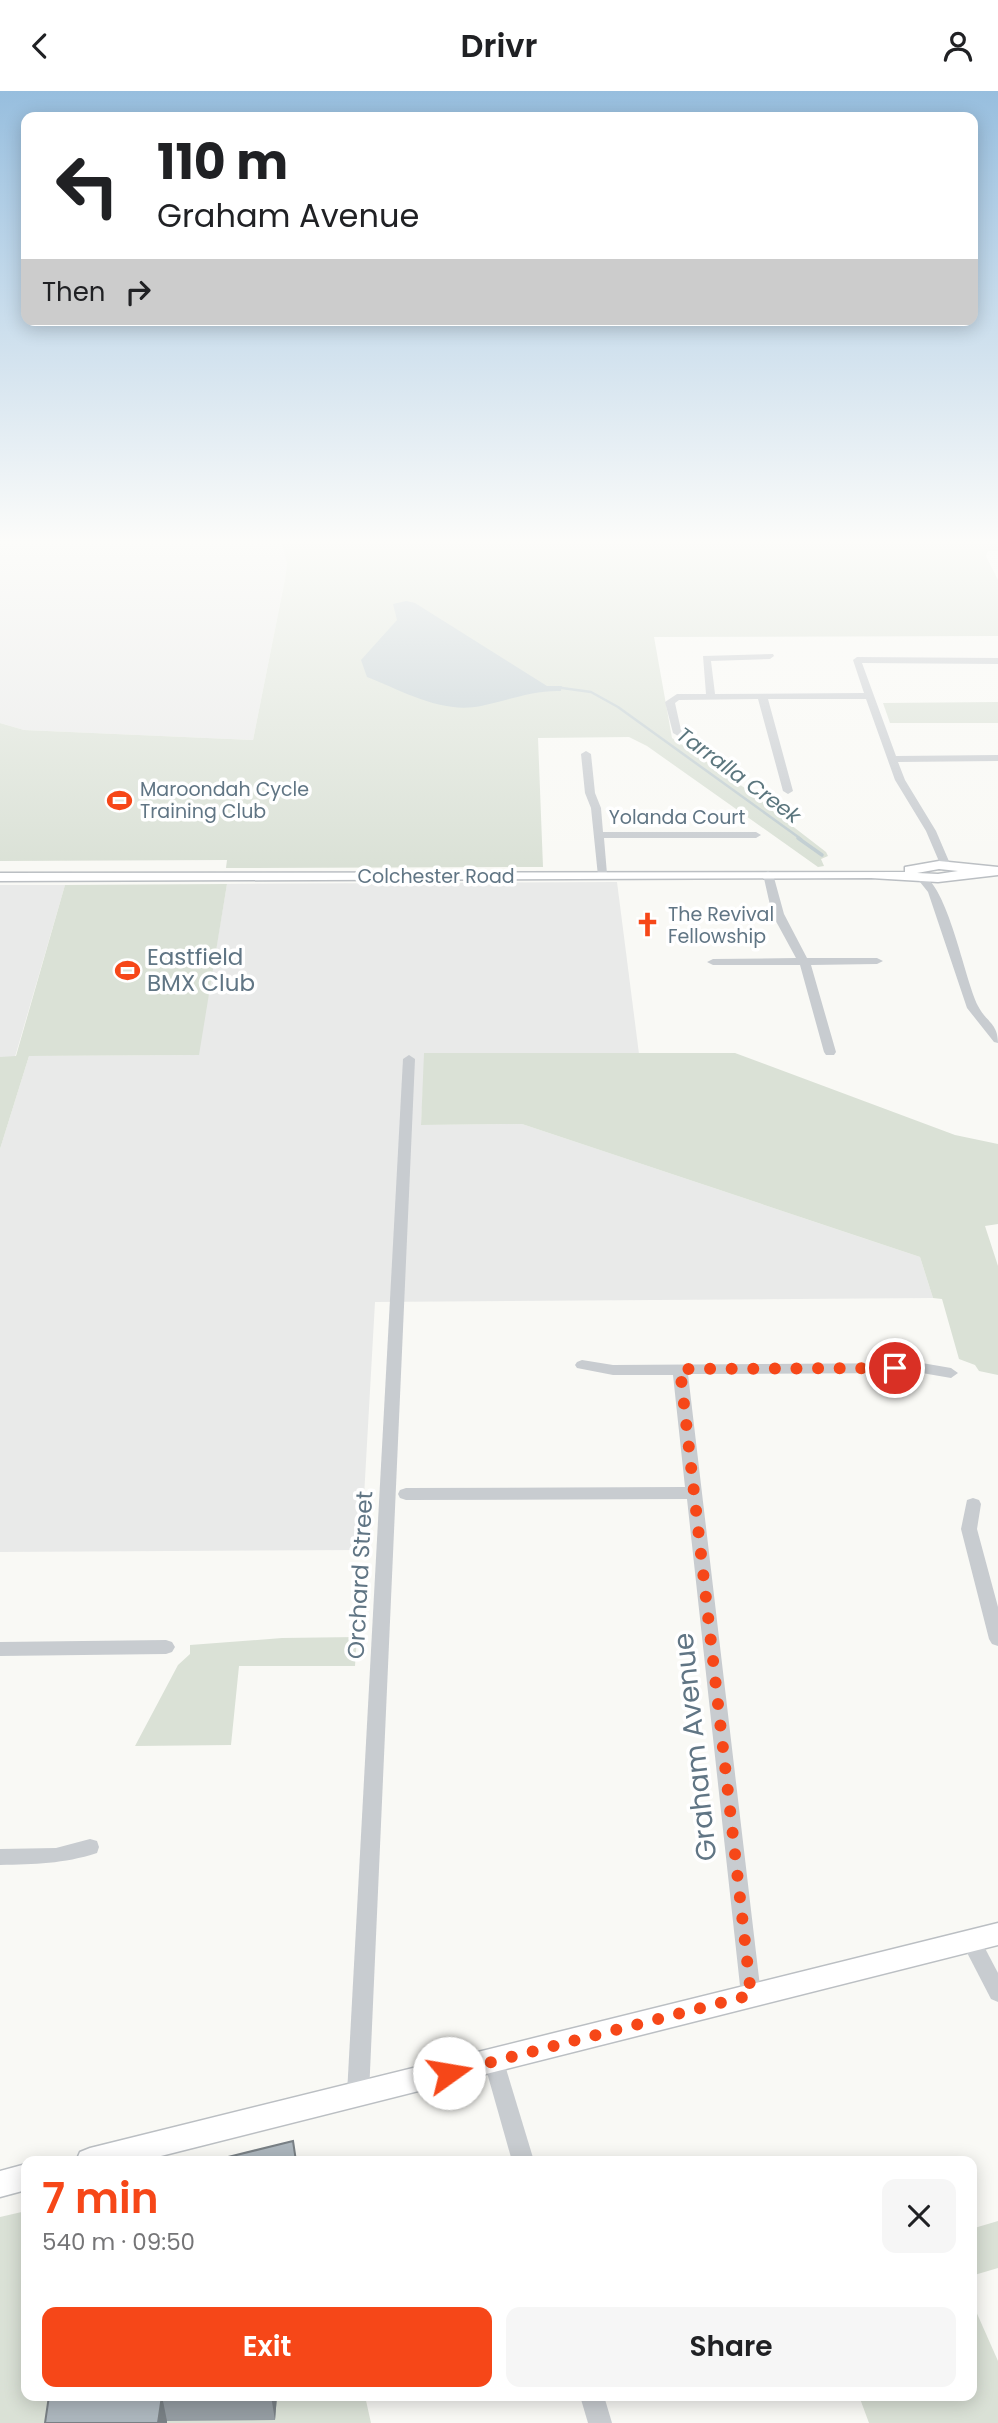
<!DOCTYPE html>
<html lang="en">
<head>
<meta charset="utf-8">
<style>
  body { margin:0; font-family:Poppins,sans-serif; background:#f6f6f6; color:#202124; height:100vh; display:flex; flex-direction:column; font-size:26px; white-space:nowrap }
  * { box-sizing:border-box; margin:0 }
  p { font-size:23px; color:#757577 }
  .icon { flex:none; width:38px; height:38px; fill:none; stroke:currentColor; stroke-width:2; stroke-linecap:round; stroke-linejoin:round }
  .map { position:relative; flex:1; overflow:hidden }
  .sheet { position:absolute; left:21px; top:2065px; width:956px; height:245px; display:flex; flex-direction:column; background:#fff; border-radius:14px; box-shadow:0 4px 18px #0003 }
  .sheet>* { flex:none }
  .banner { position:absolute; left:21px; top:21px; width:957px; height:214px; border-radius:14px; box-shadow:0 4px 18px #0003; background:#fff; color:#202124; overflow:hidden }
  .pin { position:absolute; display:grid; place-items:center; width:60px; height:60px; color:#fff; margin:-30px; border:4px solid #fff; border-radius:50%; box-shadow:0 2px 7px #0007 }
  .me { position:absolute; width:77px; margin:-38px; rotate:77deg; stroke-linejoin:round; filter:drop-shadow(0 0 5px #0008) }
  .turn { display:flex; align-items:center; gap:24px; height:147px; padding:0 21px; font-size:32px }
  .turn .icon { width:91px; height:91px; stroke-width:2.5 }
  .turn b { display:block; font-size:49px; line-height:60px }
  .then { display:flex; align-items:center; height:66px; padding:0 21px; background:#0003; gap:14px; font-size:26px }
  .round { display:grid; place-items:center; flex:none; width:74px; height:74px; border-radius:14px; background:#f6f6f6 }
  .headline { display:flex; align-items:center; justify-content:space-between; height:119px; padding:0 21px }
  h1 { font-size:42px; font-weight:600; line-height:52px; color:#f64718 }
  .action { display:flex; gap:14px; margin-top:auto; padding:14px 21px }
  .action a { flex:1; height:80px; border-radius:14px; background:#f64718; color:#fff; font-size:28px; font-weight:600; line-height:80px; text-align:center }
  .action a+a { background:#f6f6f6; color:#202124 }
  header { display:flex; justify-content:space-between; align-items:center; height:91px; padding:0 21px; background:#fff; font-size:32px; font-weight:600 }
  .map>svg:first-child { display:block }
</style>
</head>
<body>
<header><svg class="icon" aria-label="back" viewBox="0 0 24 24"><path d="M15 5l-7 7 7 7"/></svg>Drivr<svg class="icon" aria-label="person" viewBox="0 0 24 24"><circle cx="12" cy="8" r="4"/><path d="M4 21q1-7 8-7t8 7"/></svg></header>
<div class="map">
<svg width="998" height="2332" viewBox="0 0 998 2332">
  <rect width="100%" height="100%" fill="#f9f9f5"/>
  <g fill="#e9eae9">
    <path d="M0 450H281L287 473 285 488 253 649 24 639 0 632Z"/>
    <path d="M617 791 639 963 425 962 421 1034 522 1033 920 1166 933 1207 375 1211 361 1459 0 1461V1058L29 965 198 964 227 793Z"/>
    <path d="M0 794H65L15 966H0Z"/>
  </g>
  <g fill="#dae1d6">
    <path d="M281 450H998V460H988L986 465 998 489V545L654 546 672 647 774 717H769L826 761 828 765 821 768 824 775 818 776 647 655 629 646 538 647 543 776 226 777 227 769 0 770V632L24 639 253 649 285 488 287 473Z"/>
    <path d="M998 611V632H890L883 612Z"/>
    <path d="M227 793 199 964 29 965 0 1058V966L16 965 65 794Z"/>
    <path d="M424 962H735L955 1044 998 1053V1133L985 1135 998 1175V1284L979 1280 975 1274 959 1268 942 1208 933 1207 920 1166 522 1033 421 1034Z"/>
    <path d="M357 1546 355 1575H239L231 1654 135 1655 178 1574 190 1563V1554L282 1547Z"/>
    <path d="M26 2120V2305H365L371 2332H0V2126Z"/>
    <path d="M998 2130V2177L971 2185V2138Z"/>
    <path d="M971 2209 998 2270V2332H869L859 2305H971Z"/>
  </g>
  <path fill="#bfccd0" d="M406 510 415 512 547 595H562L561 600C533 599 509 609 481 615 441 623 403 600 367 586L361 569 397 529 393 513Z"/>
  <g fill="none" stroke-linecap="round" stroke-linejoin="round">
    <path stroke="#bfccd0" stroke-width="2.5" d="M562 597 591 601 618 616 801 748"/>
    <path stroke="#bfccd0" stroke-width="3.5" d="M798 747 822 764"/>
    <defs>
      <g id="major">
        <path d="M939 770 998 776V784L938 791 871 787 0 790V782L905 781V776ZM939 778 958 780 938 783 917 782Z"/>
        <path d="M998 1832V1854L141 2070H76L80 2061 90 2057Z"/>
        <path d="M26 2073V2099L0 2106V2080Z"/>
      </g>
    </defs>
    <use href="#major" stroke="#bbbfc3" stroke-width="3"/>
    <g fill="#c8ccd0" fill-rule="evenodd">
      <path d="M773 563 774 565 770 568 711 570 715 603 864 602 853 569 857 566 998 567V573L862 572 896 665 998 664V670L898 671 905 689 936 740 951 775 950 777 946 778 941 775 926 740 895 689 866 608H768L793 700 788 703 783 700 758 608 679 609 675 612 681 639 690 646 685 649 673 642 665 611 677 603H706L703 565Z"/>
      <path d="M586 660 591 663 595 702 601 717 603 741H756L761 744 756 747H604L607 783 606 785H598L591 717 585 702 581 663Z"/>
      <path d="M768 780 773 783 784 823 807 867H877L883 870 877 873 811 874 836 961 834 964H826L824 961 800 874H713L707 871 713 868 796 867 772 823 763 783Z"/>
      <path d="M921 783C948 794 964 886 978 915 986 931 998 932 998 952L994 951 967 917 928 801 916 786Z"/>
      <path d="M409 964 415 968 369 2003 365 2010 358 2013 351 2010 347 2003 403 968Z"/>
      <path d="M582 1269 613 1274 922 1272 951 1277 958 1282 951 1287 922 1282 688 1283 761 1904 758 1910 751 1913 744 1910 741 1904 687 1408 406 1409 400 1407 398 1403 400 1399 406 1397 685 1396 673 1284H613L577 1277 575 1274 577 1271Z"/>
      <path d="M973 1407 979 1409 981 1413 977 1438 998 1516V1555L992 1553 989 1548 961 1438 967 1409Z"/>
      <path d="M166 1549 172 1551 175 1556 172 1561 166 1563 0 1565V1551Z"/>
      <path d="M90 1748 97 1750 99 1756 97 1762C63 1773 35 1773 0 1774V1758L56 1757Z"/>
      <path d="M971 1841 978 1844 998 1882V1911L991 1908 961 1850 964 1844Z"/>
      <path d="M494 1961 501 1964 504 1971 534 2070H512L484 1971 487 1964Z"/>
      <path d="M580 2305H604L612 2332H588Z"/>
    </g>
    <use href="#major" fill="#fff" fill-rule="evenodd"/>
  </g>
  <path fill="#959da3" d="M49 2305H277L275 2329 167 2330V2332H45Z"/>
  <g fill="#798085">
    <path d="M162 2305 167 2330V2332H158Z"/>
    <path d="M271 2305H277L275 2329Z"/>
  </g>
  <g fill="#adb7be" stroke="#798085" stroke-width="2">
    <path d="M293 2050 296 2070H212Z"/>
    <path d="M49 2305H231H162L158 2332H45Z"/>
  </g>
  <linearGradient id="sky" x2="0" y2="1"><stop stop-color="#97bede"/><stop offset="0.58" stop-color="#fcfcfa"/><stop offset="1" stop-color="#fcfcfa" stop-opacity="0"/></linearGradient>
  <rect width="998" height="777" fill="url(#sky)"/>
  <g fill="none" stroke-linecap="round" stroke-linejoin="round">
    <path stroke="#f64718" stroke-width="12" stroke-dasharray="0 21.6" d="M449 1982 751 1904 680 1278 895 1277"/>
  </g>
  <defs>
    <symbol id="stadium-bare" viewBox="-9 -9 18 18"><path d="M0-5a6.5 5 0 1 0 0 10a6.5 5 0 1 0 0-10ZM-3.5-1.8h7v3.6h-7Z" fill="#f64718" stroke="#fff" stroke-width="2.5" paint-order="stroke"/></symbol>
    <symbol id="church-bare" viewBox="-9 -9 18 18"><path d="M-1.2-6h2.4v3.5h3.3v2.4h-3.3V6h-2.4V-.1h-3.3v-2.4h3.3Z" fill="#f64718" stroke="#fff" stroke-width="2.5" paint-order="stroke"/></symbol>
  </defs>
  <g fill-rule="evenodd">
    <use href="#stadium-bare" x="102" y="692" width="35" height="35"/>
    <use href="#church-bare" x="630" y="816" width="35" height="35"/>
    <use href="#stadium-bare" x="110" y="862" width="35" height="35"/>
  </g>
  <g text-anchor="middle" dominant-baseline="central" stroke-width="7" stroke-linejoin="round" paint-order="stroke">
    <g font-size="19" fill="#607584" stroke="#fff" text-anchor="start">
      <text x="140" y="698">Maroondah Cycle<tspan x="140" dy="22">Training Club</tspan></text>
      <text x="668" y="823">The Revival<tspan x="668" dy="22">Fellowship</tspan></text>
    </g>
    <g font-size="19" fill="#607584" stroke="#fff">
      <text x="677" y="726">Yolanda Court</text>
      <text x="436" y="785">Colchester Road</text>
    </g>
    <g font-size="21" font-style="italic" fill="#5b767e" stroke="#fff">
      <text transform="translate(739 684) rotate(36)">Tarralla Creek</text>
    </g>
    <g font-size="23" fill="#607584" stroke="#fff" text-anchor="start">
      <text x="147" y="866">Eastfield<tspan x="147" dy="26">BMX Club</tspan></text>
    </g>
    <g font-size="23" fill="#607584" stroke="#fff">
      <text transform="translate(360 1484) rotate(-87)">Orchard Street</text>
    </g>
    <g font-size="28" fill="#607584" stroke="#fff">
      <text transform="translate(695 1656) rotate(-96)">Graham Avenue</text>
    </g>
  </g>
</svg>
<div class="pin" style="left:895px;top:1277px;background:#d93025"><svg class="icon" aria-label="arrive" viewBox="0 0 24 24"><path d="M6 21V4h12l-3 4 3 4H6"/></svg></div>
<svg class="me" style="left:449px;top:1982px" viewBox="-20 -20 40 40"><circle r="19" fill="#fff"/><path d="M0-13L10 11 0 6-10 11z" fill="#f64718"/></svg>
<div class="banner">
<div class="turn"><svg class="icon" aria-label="left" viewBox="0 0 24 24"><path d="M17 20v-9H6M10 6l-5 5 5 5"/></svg><div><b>110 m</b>Graham Avenue</div></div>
<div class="then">Then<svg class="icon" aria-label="right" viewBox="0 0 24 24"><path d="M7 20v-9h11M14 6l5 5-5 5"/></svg></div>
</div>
<section class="sheet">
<div class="headline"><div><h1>7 min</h1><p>540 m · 09:50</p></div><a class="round"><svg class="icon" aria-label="close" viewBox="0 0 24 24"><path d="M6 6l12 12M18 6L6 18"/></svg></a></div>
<div class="action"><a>Exit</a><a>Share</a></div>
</section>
</div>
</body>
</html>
